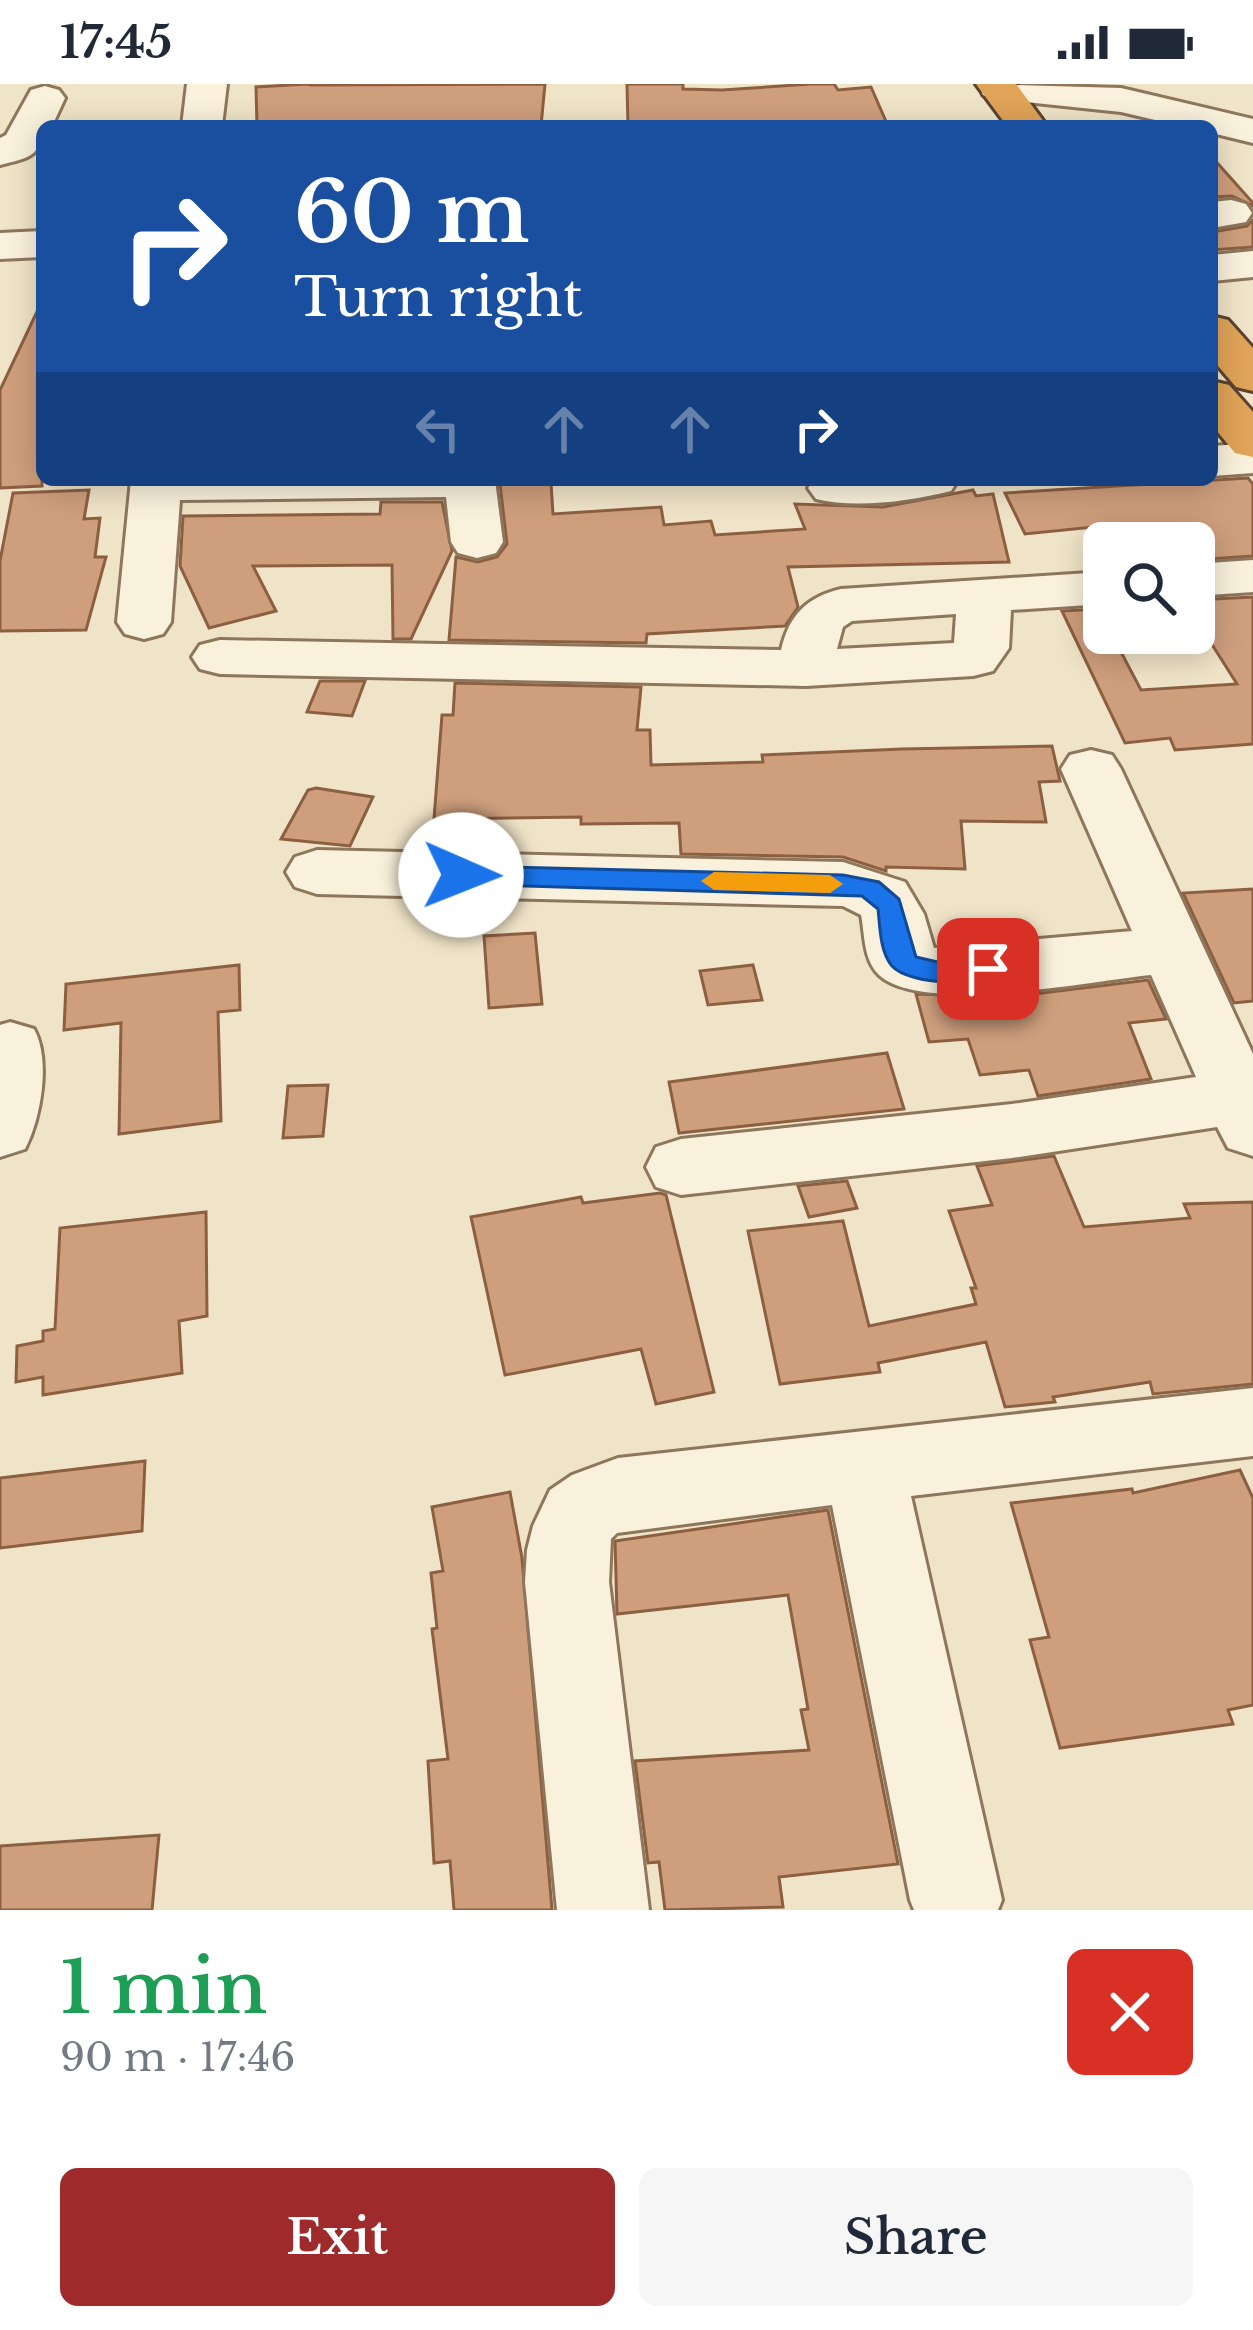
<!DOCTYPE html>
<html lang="en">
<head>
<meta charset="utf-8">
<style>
  body { margin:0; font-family:"Libre Baskerville",serif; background:#f6f6f7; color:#1f2937; height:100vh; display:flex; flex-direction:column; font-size:45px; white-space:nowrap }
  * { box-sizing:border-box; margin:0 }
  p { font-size:39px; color:#747a83 }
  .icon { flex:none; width:66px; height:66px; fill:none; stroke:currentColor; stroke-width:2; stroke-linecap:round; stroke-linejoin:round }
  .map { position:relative; height:1826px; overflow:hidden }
  .sheet { display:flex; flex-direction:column; background:#fff; flex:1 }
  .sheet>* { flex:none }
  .hud { position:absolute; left:36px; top:36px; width:1182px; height:366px; border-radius:18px; box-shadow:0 6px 30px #0003; background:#1a4fa0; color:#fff; overflow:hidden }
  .tools { position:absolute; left:1083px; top:438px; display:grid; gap:24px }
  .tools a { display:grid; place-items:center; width:132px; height:132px; border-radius:18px; background:#fff; box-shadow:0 6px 30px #0003; font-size:60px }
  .pin { position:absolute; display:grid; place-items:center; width:102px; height:102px; color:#fff; margin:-51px; border-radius:24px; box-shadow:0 6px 18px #0006 }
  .me { position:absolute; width:132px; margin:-66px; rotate:91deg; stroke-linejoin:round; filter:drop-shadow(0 0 9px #0008) }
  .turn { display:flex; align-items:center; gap:42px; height:252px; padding:0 60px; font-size:54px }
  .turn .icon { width:156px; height:156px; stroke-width:2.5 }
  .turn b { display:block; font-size:84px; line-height:102px }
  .lanes { display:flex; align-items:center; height:114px; padding:0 60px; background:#0003; justify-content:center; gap:60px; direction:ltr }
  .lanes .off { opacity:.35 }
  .round { display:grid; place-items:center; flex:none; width:126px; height:126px; border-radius:18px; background:#f6f6f7 }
  .headline { display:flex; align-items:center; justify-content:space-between; height:204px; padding:0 60px }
  h1 { font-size:72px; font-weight:600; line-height:90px; color:#1e9e55 }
  .button { display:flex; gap:24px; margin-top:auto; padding:24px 60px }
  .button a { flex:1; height:138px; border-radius:18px; background:#9e2a2b; color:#fff; font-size:48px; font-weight:600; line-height:138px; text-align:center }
  .button a+a { background:#f6f6f7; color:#1f2937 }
  .status { display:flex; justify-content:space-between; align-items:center; height:84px; padding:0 60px; background:#fff; direction:ltr }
  .status svg { height:33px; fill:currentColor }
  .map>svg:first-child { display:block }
</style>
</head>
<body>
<div class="status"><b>17:45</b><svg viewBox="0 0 49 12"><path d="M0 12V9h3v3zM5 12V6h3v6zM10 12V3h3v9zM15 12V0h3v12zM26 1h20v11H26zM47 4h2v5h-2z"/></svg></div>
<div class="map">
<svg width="1253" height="1826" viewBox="0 0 1253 1826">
  <rect width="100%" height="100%" fill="#f0e4c8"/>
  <g fill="#cf9f7d" stroke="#8d5f41" stroke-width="3">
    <path d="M307 0 311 1 545 0 541 42H257L256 3Z"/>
    <path d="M627 0H683V5L722 6 811 0H834L838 6 871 3 888 42H767L765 38 628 42Z"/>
    <path d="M1212 73 1253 119V122L1232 112 1212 113Z"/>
    <path d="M1253 136V163L1212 166V148L1247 142Z"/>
    <path d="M42 217V402L0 404V306Z"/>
    <path d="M1248 394 1253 400V472L1194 476V459H1134L1123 440 1025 450 1005 409Z"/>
    <path d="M551 399 553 430 661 423 664 441 711 437 715 451 805 445 795 420 883 423 973 406 976 412 993 410 1009 478 788 483 798 523 785 542 647 550 646 559 449 556 456 473 478 478 497 473 507 460 500 400Z"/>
    <path d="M89 406 84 435 100 434 95 473H106L86 546 0 547V477L13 409Z"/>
    <path d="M381 418H442L452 467 411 555H393L392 481 253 482 276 527 209 544 180 482 183 432 380 430Z"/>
    <path d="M1253 513V660L1175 666 1170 654 1125 659 1062 527 1098 525 1104 549H1111L1141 606 1237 600 1194 532V516Z"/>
    <path d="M320 597H365L352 632 307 628Z"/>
    <path d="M455 599 641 603 637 646H650L651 681 763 678 762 671 902 665 1052 662 1060 697 1039 698 1046 738 961 737 965 785 886 783V787L843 773 681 770 679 739 581 740V733L434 735 442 631H453Z"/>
    <path d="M316 704 373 713 350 762 281 755 308 706Z"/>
    <path d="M1253 805V917L1234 919 1183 809Z"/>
    <path d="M535 849 542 920 489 924 484 852Z"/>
    <path d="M239 881 240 926 218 928 221 1037 119 1050 121 939 64 946 66 900Z"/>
    <path d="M753 881 762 916 708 921 700 887Z"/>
    <path d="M1148 896 1166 935 1129 939 1151 995 1038 1012 1029 986 980 991 968 955 929 958 916 910 1009 913Z"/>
    <path d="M887 969 904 1025 679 1049 669 998Z"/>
    <path d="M328 1001 323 1052 283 1054 288 1002Z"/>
    <path d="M1054 1072 1084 1143 1190 1134 1184 1120 1253 1118V1300L1153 1310 1150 1298 1053 1313 1055 1318 1005 1323 986 1258 878 1279 880 1288 780 1300 748 1147 843 1137 869 1242 976 1220 971 1204H976L949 1127 992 1121 977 1082Z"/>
    <path d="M847 1097 857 1124 809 1133 798 1102Z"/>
    <path d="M660 1109 666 1111 714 1308 656 1320 641 1265 505 1291 471 1133 581 1113 583 1119Z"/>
    <path d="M206 1128 207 1232 179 1237 182 1289 43 1311V1293L16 1298 17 1262 43 1257V1247L55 1245 60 1144Z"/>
    <path d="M145 1377 142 1447 0 1464V1394Z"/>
    <path d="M1240 1386 1253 1414V1621L1228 1626 1233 1640 1060 1664 1030 1556 1049 1553 1011 1419 1132 1405 1133 1409Z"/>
    <path d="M510 1408 522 1474 552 1826H454L450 1777 434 1779 428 1677 448 1675 432 1545 437 1544 431 1489 443 1487 432 1423Z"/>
    <path d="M828 1426 898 1780 779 1793 783 1823 665 1826 659 1778 648 1779 635 1677 809 1666 801 1626 808 1625 788 1511 617 1530 615 1457Z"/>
    <path d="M159 1751 152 1826H0V1762Z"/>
  </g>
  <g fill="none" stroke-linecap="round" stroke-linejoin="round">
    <defs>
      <g id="minor">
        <path d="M187 0H227L222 42H182Z"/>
        <path d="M979 0 1121 4 1253 35V59L1212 49V42H1181L1121 28 997 15 983 11Z"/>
        <path d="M45 2 59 6 65 14 52 42H42C42 73 28 74 0 81V54L6 51 31 6Z"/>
        <path d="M1231 116 1246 120 1252 129 1246 138 1212 144V118Z"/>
        <path d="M42 147V173L0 175V149Z"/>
        <path d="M1253 167V193L1212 197V171Z"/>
        <path d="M1253 359V389L1212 392V362Z"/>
        <path d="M131 396H495L503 458 496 469 477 474 458 469 451 458 446 413 180 416 171 538 163 550 144 555 125 550 117 538Z"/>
        <path d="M814 396H958L951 407C911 417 855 425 816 415L808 404Z"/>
        <path d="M1253 476V508L1194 512V480Z"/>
        <path d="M1104 488V520L1011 526 1009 564 993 587 973 592 806 602 220 590 200 585 192 573 200 561 220 556 781 566C789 531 807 513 841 505ZM956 530 954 559 837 565 843 543 852 537Z"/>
        <path d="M1091 666 1112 671 1121 685 1253 970V1072L1228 1064 1217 1043 1012 1074 681 1111 656 1103 646 1083 656 1063 681 1055 1012 1020 1196 993 1151 891C1092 897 922 931 879 891 863 875 865 851 861 831L843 822 317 810 295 803 286 788 295 773 317 766 843 778 905 798 924 830 934 864 1132 847 1061 685 1070 671Z"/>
        <path d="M10 938 34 945C51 976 41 1034 25 1065L0 1073V941Z"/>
        <path d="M1253 1304V1372L911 1412 1002 1816 998 1826H914L910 1816 832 1421 617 1449 611 1455 609 1498 649 1826H557L525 1498 527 1466 533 1442 550 1406 572 1391 618 1374Z"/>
      </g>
      <g id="highway">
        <path d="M976 0H1016L1047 42H1007Z"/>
        <path d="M1212 232 1228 236 1253 264V307L1236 303 1212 275Z"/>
        <path d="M1212 297 1229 301 1253 328V373L1235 369 1212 341Z"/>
      </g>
    </defs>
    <use href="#minor" stroke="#8d765c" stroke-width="6"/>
    <use href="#highway" stroke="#5b4430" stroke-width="6"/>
    <use href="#minor" fill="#faf1dc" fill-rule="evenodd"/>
    <use href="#highway" fill="#e0a458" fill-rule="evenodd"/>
  </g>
  <path fill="#1a73e8" stroke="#114b97" stroke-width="3" d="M461 782 843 791 879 798 899 815 916 873 942 879 988 875 1001 885C985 905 909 901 892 882 880 868 880 843 878 825L862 812 461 800 448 791Z"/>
  <path fill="#f59e0b" d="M714 788 830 791 843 800 830 809 714 806 701 797Z"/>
</svg>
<div class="tools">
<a><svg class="icon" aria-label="search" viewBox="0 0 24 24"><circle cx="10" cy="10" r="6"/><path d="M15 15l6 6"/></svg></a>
</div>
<div class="pin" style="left:988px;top:885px;background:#d93025"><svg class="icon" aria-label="arrive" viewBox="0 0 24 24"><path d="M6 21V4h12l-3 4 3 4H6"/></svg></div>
<svg class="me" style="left:461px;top:791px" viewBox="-20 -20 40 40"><circle r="19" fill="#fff"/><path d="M0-13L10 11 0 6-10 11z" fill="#1a73e8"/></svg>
<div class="hud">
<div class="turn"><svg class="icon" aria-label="right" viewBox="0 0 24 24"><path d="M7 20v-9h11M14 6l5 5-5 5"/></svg><div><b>60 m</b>Turn right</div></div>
<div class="lanes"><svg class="icon off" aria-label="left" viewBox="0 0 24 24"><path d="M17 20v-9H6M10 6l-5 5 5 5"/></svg><svg class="icon off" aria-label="ahead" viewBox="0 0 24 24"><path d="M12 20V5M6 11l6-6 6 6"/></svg><svg class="icon off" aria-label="ahead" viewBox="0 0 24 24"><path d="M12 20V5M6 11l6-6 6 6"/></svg><svg class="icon" aria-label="right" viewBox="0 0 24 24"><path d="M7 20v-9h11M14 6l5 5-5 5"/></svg></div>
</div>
</div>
<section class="sheet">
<div class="headline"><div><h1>1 min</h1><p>90 m · 17:46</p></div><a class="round" style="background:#d93025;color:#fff"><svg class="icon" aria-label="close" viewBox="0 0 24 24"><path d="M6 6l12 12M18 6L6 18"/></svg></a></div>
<div class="button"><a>Exit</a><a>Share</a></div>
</section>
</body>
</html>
